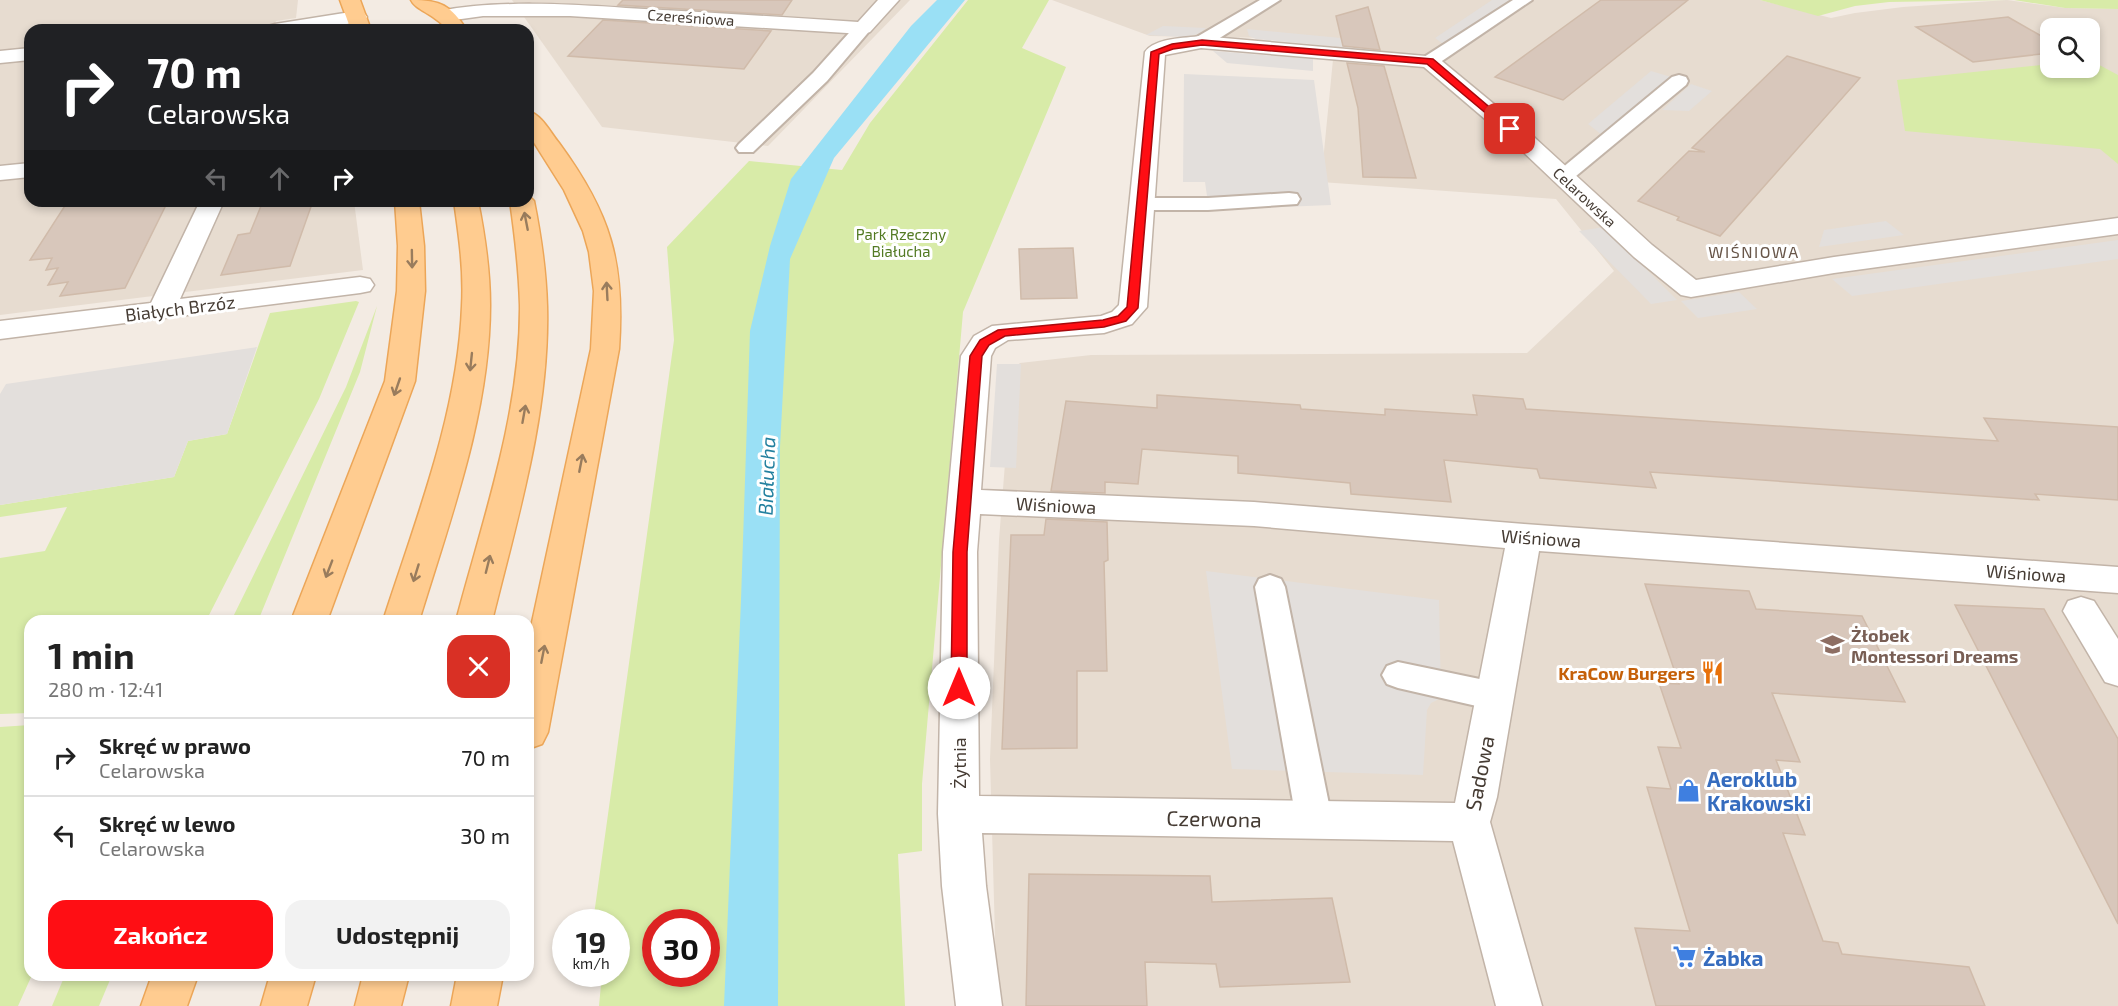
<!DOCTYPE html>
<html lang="pl">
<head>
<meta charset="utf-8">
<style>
  body { margin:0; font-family:"Exo 2",sans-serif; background:#f2f2f2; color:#222; height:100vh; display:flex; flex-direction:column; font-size:22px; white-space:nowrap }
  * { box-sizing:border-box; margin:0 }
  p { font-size:20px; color:#767676 }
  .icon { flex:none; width:33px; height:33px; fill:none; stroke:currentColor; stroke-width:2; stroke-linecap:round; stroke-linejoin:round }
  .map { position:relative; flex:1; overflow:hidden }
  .sheet { position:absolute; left:24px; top:615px; width:510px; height:366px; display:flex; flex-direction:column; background:#fff; border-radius:18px; box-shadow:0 3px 9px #0003 }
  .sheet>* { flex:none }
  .top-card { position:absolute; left:24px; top:24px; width:510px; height:183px; border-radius:18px; box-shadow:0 3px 9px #0003; background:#202124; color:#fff; overflow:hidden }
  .fabs { position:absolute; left:2040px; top:18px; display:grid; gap:12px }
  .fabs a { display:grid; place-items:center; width:60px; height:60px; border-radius:12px; background:#fff; box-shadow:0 3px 9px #0003; font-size:30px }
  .speed { position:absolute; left:552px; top:909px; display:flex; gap:12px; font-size:30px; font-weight:700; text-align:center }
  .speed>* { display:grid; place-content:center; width:78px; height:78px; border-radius:50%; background:#fff; box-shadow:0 3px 9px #0003; line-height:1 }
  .speed small { font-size:15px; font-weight:400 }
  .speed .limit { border:9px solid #d22; background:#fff; color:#111 }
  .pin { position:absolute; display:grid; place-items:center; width:51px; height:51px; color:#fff; margin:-26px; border-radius:12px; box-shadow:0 3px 9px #0006 }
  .me { position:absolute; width:66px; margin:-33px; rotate:0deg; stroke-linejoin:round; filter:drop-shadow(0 0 4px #0008) }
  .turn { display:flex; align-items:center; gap:21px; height:126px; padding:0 24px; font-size:27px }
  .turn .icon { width:78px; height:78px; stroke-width:2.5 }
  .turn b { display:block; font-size:42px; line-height:51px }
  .lanes { display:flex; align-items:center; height:57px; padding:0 24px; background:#0003; justify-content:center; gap:30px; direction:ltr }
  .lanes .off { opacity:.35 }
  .round { display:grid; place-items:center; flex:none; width:63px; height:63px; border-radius:18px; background:#f2f2f2 }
  .head { display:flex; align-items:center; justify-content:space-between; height:102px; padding:0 24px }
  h1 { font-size:36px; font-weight:700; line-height:45px }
  .button { display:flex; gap:12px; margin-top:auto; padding:12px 24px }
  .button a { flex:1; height:69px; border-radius:18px; background:#ff0e14; color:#fff; font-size:24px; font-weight:700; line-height:69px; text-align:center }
  .button a+a { background:#f2f2f2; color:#222 }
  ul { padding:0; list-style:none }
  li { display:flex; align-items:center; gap:18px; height:78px; padding:0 24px; border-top:2px solid #e0e0e0 }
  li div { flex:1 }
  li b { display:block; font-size:22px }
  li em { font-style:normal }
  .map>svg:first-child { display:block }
</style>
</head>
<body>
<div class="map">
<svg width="2118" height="1006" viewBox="0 0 2118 1006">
  <rect width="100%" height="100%" fill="#f3ebe3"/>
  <g fill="#e7dcd0" fill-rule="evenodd">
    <path d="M0 0H298L296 18 276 21 272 30H30V201H354L363 270 0 315Z"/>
    <path d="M512 0H910L768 146 602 127Z"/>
    <path d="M1052 0H1760L1831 18 1855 13 1903 7 2007 0 2065 8 2118 9V1006H997L990 759 999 540 1012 374 1016 366 1020 363 1091 355 1527 353 1614 271 1556 199 1321 182 1335 39 1150 36ZM2050 28H2090V68H2050Z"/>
  </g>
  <g fill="#d8eba8" fill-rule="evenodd">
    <path d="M968 0H1049L1022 48 1066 67 963 312 922 784V851L898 854 905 1006H599L602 974H616V922H593L674 340 667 247 749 161 842 170 870 123ZM656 922H706V974H656Z"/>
    <path d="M1760 0H2007L1889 2 1855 6 1818 16Z"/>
    <path d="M2014 0H2118V9L2065 8Z"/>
    <path d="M2090 60 2118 75V164L2100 149 1905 131 1897 80 2050 64V68H2090Z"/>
    <path d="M356 301 359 302 319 399 206 621H30V713L0 714V558L45 551 67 507 0 517V505L174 477 188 441 227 434 270 313Z"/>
    <path d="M377 306 360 372 258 621H231L346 387Z"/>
    <path d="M30 725V975H32L18 1006H0V727Z"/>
    <path d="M65 975H112L99 1006H52Z"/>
  </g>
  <g fill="#e3dfdc">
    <path d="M1492 0H1510L1443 44 1435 38Z"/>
    <path d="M1163 26 1206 28 1198 34 1184 37 1146 35Z"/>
    <path d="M1247 29 1341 38 1371 50 1256 39 1249 36Z"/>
    <path d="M1213 51 1313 59V71L1227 63Z"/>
    <path d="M1651 71 1671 77 1602 135 1588 124Z"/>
    <path d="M1184 74 1314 80 1331 205 1209 210 1205 182H1183Z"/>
    <path d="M1691 84 1712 91 1689 111 1662 110Z"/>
    <path d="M1886 221 1904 235 1819 247 1824 230Z"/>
    <path d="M1604 227 1677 300 1651 304 1579 231Z"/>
    <path d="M2118 240V259L1852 296 1832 279Z"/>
    <path d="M1739 292 1757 309 1698 318 1681 301Z"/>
    <path d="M257 347 227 434 188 441 174 477 0 505V394L6 384Z"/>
    <path d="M997 364H1021L1016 468 990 467Z"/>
    <path d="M1206 571 1439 600 1441 698 1431 703 1427 710 1423 775 1232 769Z"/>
  </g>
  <path fill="#9ae0f5" d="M937 0H965L834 158 790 259 780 447 778 1006H724L741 600 750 331 770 246 791 179 911 26Z"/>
  <g fill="#d8c7bb" stroke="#d0bbaa" stroke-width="1.5">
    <path d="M623 0H792L782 15 618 5Z"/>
    <path d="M1601 0H1688L1563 100 1495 77Z"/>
    <path d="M1368 7 1380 50 1343 46 1336 16Z"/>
    <path d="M2008 17 2050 41V53L1973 62 1916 27Z"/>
    <path d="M603 20 771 31 744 69 568 56Z"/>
    <path d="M1787 56 1860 78 1720 236 1677 220 1679 217 1638 201 1689 151 1705 152 1692 148Z"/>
    <path d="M1347 63 1384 66 1416 178 1363 177 1358 108Z"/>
    <path d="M68 201H168L125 288 60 296 68 282 48 285 58 268 46 270 52 258 30 260Z"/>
    <path d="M263 201H313L290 266 221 275 238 235 250 233Z"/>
    <path d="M1073 248 1077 298 1021 299 1019 249Z"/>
    <path d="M1157 395 1300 405 1301 409 1385 415V409L1477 415 1473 395 1523 399 1526 409 1998 441 1984 418 2118 427V500L2035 494 2039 500 1650 472 1656 488 1540 478 1537 469 1444 460 1451 502 1351 494 1350 483 1238 473V456L1142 449 1138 484 1105 482V493L1051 491 1066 401 1157 408Z"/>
    <path d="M1046 519 1107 522 1108 560 1104 562 1107 671H1077V748L1002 749 1011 535H1044Z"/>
    <path d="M1645 584 1749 591 1756 609 1862 616 1905 702 1772 693 1800 762 1776 760 1805 835 1783 833 1823 941 1838 943 1842 954 1969 967 1985 1006H1656L1635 928 1690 931 1647 787 1671 789 1658 747 1681 748 1659 683 1679 684Z"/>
    <path d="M1955 605 2044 609 2118 739V924Z"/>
    <path d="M1029 874 1210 876 1212 902 1332 898 1350 982 1220 987 1216 964 1145 962 1147 1006H1026Z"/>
  </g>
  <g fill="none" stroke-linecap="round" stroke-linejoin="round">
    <defs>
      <g id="lane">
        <path d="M1260 0H1280L1207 46H1195L1192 42 1195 38Z"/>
        <path d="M1513 0H1532L1436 65H1424L1421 61 1424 57Z"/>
        <path d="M863 23 869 24 872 28 827 81 753 152H739L736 148 739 144 813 73 857 24Z"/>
        <path d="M1679 75 1686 77 1688 81 1686 85 1570 181 1563 183 1556 181 1553 177 1556 173 1672 77Z"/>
        <path d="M1289 193 1297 194 1300 199 1297 204 1208 210H1142L1134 209 1131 204 1134 199 1142 198H1208Z"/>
        <path d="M1270 575 1281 579 1285 587 1332 819 1327 830 1314 835 1301 830 1296 819 1255 587 1259 579Z"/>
        <path d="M1398 662 1494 682 1506 686 1510 696 1506 706 1494 710 1398 688 1387 684 1382 675 1387 666Z"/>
      </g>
      <g id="street">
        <path d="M878 0H899L870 32 863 34 570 16H483L447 21 440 19 437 15 440 11C497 0 567 4 626 8 703 12 781 17 858 22Z"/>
        <path d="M357 11 364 13 367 17 364 21 313 30H265L268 26 275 24Z"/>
        <path d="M1201 36 1437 57 1535 138 1652 245 1696 280 1834 257 2118 218V234L1834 273 1691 297 1681 295 1634 257 1519 148 1424 67 1201 48 1165 55 1147 307 1132 324 1104 333 1008 340 995 348 991 356 981 490 1254 502 1524 524 2118 567V593L1539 551 1497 797 1490 822 1542 1006H1496L1453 841 982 833 986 886 1002 1006H956L942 886 938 814 943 552 961 356 974 336 992 326 1101 316 1112 312 1119 305 1145 52C1154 38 1185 38 1201 36ZM980 514 1254 526 1505 548 1455 803 979 796 977 552Z"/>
        <path d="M30 48V60L0 63V51Z"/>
        <path d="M30 163V177L0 180V166Z"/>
        <path d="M200 201H224L180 299 360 277 370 279 374 285 370 291 360 293 0 339V321L151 303Z"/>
        <path d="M2081 597 2094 601 2118 639V686L2105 682 2063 611 2068 601Z"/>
      </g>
      <g id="primary">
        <path d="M340 0H360L371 30H351Z"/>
        <path d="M411 0C441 0 450 5 467 30H447C437 15 415 10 411 0Z"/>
        <path d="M528 111C542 115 550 132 559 143 611 214 625 262 619 349L548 732 542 744 528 749V641L591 349 594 291 589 252 583 231 564 190 528 133Z"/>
        <path d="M528 195 534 201C541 236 546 270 547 306 550 412 517 519 492 621H456C483 519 521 412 520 305 519 270 515 236 510 201H528Z"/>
        <path d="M395 201H419L424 246 425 291 415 381 327 621H291L385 381 397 291 398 246Z"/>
        <path d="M454 201H478C485 236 490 270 490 305 490 413 450 519 419 621H383C416 519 458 414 462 306 464 270 459 236 454 201Z"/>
        <path d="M152 975H198L187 1006H141Z"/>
        <path d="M270 975H316L307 1006H261Z"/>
        <path d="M363 975H409L401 1006H355Z"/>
        <path d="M457 975H503L497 1006H451Z"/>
      </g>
    </defs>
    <use href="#lane" stroke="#c2b4a8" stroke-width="4"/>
    <use href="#street" stroke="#c2b4a8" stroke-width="3"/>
    <use href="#primary" stroke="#eca658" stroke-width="3"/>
    <use href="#lane" fill="#fff" fill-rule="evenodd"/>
    <use href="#street" fill="#fff" fill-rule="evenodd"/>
    <use href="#primary" fill="#ffcc90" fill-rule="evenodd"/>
  </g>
  <defs><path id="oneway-shaft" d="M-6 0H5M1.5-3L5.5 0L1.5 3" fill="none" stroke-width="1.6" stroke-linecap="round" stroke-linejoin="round" transform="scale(1.5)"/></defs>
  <g stroke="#997c5d">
    <use href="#oneway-shaft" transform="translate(526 221) rotate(-101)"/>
    <use href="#oneway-shaft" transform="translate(412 259) rotate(89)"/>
    <use href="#oneway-shaft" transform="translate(607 291) rotate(-93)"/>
    <use href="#oneway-shaft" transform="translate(471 362) rotate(96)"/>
    <use href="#oneway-shaft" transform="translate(397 387) rotate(109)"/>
    <use href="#oneway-shaft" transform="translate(524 414) rotate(-80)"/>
    <use href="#oneway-shaft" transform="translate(581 463) rotate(-79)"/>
    <use href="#oneway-shaft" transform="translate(488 564) rotate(-76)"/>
    <use href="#oneway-shaft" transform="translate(329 569) rotate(111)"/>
    <use href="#oneway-shaft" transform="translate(416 573) rotate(107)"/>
    <use href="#oneway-shaft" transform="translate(543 654) rotate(-79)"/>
  </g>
  <path fill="#ff0e14" stroke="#a6090d" stroke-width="1.5" d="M1202 40 1433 59 1515 129 1507 131 1427 64 1202 45 1173 49 1159 54 1138 308 1126 321 1104 327 1005 336 989 345 982 356 967 552V688L965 693 959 695 954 693 951 688 953 552 970 356 980 340 998 330 1103 320 1118 316 1127 307 1151 52 1172 44Z"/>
  <defs>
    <symbol id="school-bare" viewBox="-9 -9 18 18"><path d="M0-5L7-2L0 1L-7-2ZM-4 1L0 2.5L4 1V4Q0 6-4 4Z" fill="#8d6e63" stroke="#fff" stroke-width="2.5" paint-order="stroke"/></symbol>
    <symbol id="restaurant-bare" viewBox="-9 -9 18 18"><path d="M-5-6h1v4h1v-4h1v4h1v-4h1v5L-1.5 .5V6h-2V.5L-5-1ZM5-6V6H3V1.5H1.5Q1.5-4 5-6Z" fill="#e8710a" stroke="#fff" stroke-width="2.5" paint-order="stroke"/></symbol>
    <symbol id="shop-bare" viewBox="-9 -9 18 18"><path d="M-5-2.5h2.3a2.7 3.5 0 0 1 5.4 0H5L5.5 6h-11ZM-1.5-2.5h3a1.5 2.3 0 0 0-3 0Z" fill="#3f7fe0" stroke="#fff" stroke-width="2.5" paint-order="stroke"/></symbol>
    <symbol id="supermarket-bare" viewBox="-9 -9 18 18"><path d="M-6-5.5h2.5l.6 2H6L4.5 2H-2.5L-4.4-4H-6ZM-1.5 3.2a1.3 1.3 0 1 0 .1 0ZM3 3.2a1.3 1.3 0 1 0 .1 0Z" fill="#3f7fe0" stroke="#fff" stroke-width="2.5" paint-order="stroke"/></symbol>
  </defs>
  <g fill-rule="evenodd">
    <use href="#school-bare" x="1816" y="628" width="33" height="33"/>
    <use href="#restaurant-bare" x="1696" y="656" width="33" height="33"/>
    <use href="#shop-bare" x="1672" y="774" width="33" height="33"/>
    <use href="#supermarket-bare" x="1668" y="940" width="33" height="33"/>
  </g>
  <g text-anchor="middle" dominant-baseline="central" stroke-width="6" stroke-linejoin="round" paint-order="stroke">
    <g font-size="15" fill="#453b33" stroke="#fff">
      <text transform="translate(691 17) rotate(4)">Czereśniowa</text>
      <text transform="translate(1585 197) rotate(43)">Celarowska</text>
    </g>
    <g font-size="15" fill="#537a23" stroke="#fff">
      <text x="901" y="234">Park Rzeczny<tspan x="901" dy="17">Białucha</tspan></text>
    </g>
    <g font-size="16" letter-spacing="1.5" fill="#685649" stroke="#fff">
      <text x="1754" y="251">WIŚNIOWA</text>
    </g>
    <g font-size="18" fill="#453b33" stroke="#fff">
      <text transform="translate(180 308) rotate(-7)">Białych Brzóz</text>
      <text transform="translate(1056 505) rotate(3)">Wiśniowa</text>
      <text transform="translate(1541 538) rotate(4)">Wiśniowa</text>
      <text transform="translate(2026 573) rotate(4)">Wiśniowa</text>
      <text transform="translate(959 763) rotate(-90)">Żytnia</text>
    </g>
    <g font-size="18" font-weight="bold" fill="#785e54" stroke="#fff" text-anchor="start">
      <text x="1851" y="635">Żłobek<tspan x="1851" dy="21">Montessori Dreams</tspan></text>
    </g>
    <g font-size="18" font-weight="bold" fill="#c56008" stroke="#fff" text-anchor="end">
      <text x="1695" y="673">KraCow Burgers</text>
    </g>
    <g font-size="20" font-style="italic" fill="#22809f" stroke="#fff">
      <text transform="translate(766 476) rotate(-88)">Białucha</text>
    </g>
    <g font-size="21" fill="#453b33" stroke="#fff">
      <text transform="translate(1479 773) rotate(-79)">Sadowa</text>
      <text transform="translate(1214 818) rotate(1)">Czerwona</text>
    </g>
    <g font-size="21" font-weight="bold" fill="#366cbe" stroke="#fff" text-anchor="start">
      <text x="1707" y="778">Aeroklub<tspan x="1707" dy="24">Krakowski</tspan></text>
      <text x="1703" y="957">Żabka</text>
    </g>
  </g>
</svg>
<div class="fabs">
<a><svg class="icon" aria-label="search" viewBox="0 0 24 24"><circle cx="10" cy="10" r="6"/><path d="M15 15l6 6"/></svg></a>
</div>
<div class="speed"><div>19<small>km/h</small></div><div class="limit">30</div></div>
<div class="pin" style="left:1510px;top:129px;background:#d93025"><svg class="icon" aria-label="arrive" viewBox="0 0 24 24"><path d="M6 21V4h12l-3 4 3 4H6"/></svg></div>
<svg class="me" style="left:959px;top:688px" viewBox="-20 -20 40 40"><circle r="19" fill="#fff"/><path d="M0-13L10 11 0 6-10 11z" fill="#ff0e14"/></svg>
<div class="top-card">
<div class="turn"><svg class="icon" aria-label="right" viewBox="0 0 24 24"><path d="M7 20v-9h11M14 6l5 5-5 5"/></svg><div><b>70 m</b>Celarowska</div></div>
<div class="lanes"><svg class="icon off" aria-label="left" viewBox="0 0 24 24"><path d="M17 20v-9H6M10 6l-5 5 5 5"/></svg><svg class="icon off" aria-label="ahead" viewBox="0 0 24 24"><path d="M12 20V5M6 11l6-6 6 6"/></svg><svg class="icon" aria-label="right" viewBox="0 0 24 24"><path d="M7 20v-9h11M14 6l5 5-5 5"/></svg></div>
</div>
<section class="sheet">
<div class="head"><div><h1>1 min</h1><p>280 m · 12:41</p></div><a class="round" style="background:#d93025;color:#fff"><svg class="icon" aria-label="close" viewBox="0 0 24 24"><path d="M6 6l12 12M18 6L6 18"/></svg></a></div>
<ul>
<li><svg class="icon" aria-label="right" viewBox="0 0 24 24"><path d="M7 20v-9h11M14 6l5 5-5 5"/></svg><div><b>Skręć w prawo</b><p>Celarowska</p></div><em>70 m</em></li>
<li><svg class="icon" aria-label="left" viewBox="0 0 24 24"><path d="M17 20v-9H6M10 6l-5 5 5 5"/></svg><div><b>Skręć w lewo</b><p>Celarowska</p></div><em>30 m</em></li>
</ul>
<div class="button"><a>Zakończ</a><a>Udostępnij</a></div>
</section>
</div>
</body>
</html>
